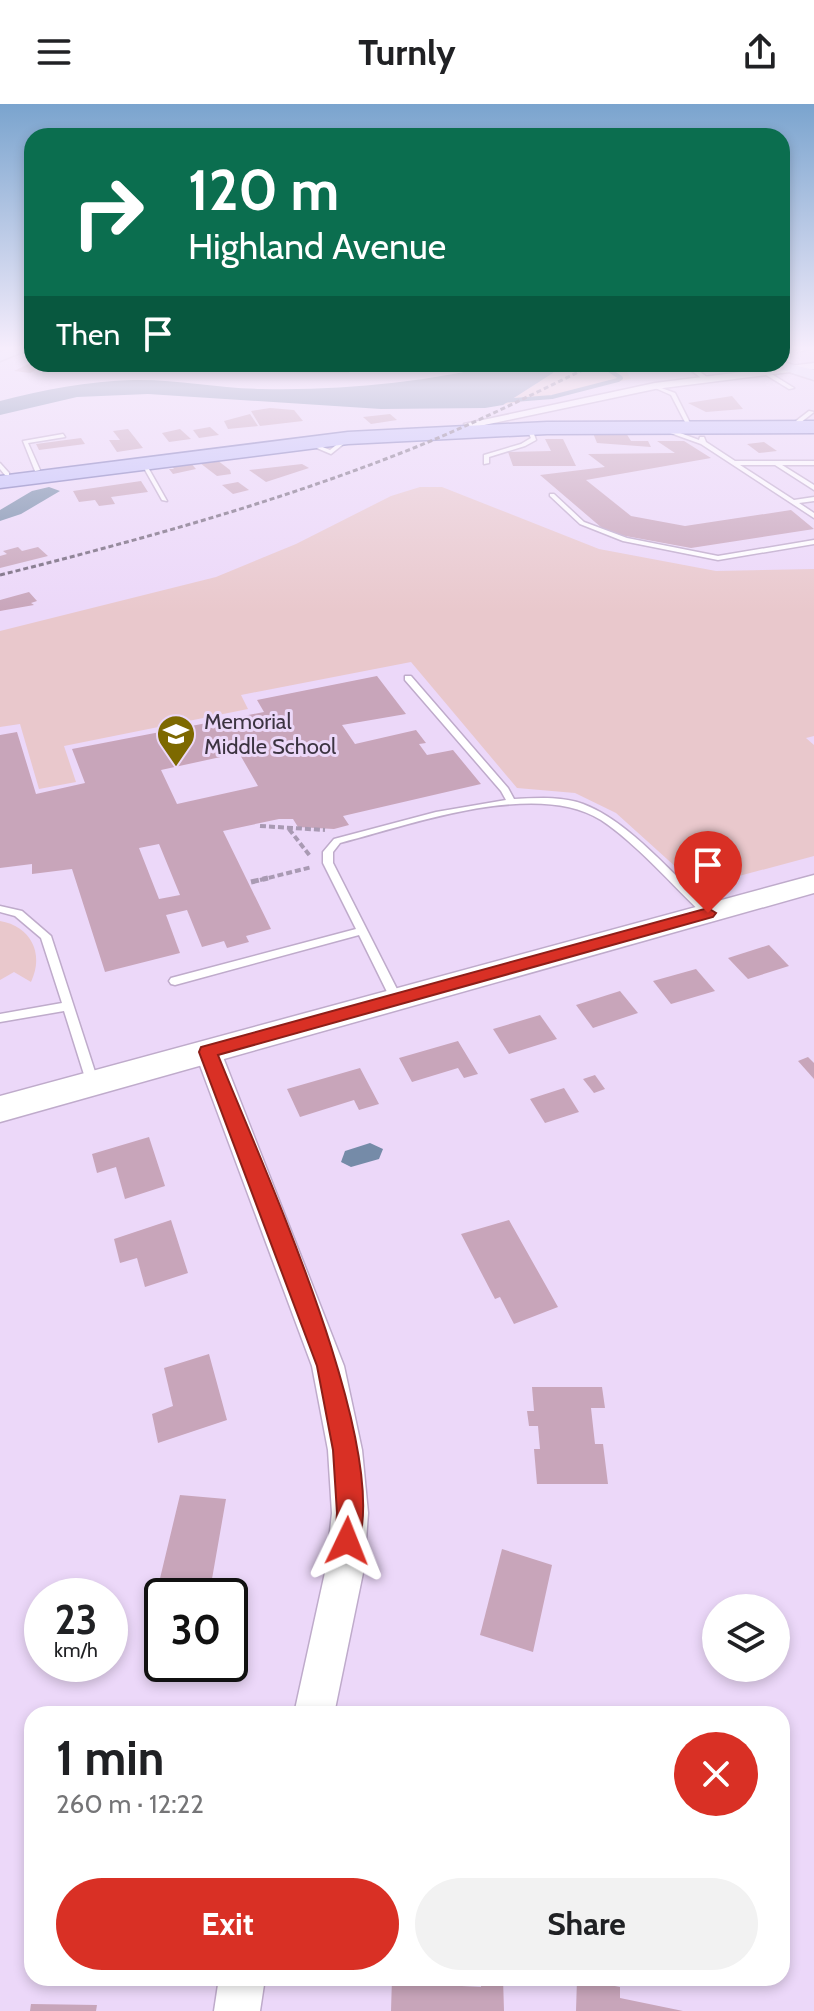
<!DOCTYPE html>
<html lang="en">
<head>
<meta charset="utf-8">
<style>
  body { margin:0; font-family:Cabin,sans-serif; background:#f2f2f2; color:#202124; height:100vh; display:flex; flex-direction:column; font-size:30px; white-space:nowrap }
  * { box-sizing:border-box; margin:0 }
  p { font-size:26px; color:#757577 }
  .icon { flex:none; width:44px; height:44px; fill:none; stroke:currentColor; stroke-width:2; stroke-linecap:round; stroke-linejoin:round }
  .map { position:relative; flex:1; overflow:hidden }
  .side { position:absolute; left:24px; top:1602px; width:766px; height:280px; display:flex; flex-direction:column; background:#fff; border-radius:24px; box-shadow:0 4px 12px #0003 }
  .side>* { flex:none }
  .top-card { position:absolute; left:24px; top:24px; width:766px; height:244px; border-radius:24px; box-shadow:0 4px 12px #0003; background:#0b6e4f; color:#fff; overflow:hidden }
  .buttons { position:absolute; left:702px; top:1490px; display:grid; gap:16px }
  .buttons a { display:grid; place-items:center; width:88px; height:88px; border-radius:50%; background:#fff; box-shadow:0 4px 12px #0003; font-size:40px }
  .speed { position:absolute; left:24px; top:1474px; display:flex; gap:16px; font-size:40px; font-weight:700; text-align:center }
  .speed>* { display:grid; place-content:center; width:104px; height:104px; border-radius:50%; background:#fff; box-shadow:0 4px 12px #0003; line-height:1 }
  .speed small { font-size:20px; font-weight:400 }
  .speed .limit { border:4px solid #111; border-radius:12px; background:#fff; color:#111 }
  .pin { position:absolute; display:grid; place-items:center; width:68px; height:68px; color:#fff; margin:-82px -34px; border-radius:50% 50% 50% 0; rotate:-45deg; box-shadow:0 0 8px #0007 }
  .pin .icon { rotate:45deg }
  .me { position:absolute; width:88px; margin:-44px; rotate:2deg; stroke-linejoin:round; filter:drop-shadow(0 0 6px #0008) }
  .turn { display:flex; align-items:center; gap:28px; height:168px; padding:0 32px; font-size:36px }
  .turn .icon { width:104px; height:104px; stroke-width:2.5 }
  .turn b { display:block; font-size:56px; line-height:68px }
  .then { display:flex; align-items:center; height:76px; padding:0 32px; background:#0003; gap:16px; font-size:30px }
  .round { display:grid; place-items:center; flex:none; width:84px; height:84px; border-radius:42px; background:#f2f2f2 }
  .summary { display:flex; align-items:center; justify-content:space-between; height:136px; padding:0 32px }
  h1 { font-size:48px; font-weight:700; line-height:60px }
  .primary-button { display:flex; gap:16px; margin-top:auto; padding:16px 32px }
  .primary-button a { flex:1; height:92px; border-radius:48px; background:#d93025; color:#fff; font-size:32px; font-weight:700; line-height:92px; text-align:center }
  .primary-button a+a { background:#f2f2f2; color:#202124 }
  header { display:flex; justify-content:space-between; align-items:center; height:104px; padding:0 32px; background:#fff; font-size:36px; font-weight:700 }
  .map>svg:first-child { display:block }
</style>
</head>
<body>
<header><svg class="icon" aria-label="menu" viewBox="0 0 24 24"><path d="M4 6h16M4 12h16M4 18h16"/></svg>Turnly<svg class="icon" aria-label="share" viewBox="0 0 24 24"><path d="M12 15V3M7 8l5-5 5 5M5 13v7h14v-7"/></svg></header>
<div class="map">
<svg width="814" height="1907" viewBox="0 0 814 1907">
  <rect width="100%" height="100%" fill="#ecd8f9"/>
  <g fill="#e9c8cc">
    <path d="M557 260H628L623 262 631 275 503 301 553 269Z"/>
    <path d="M420 383H442L599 445 716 467 814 465V632L806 634 814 641V752L698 783 616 709 575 689 517 684 411 558 241 591 248 605 64 642 76 678 39 685 20 620 0 623V527L216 473 296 440 391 392Z"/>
    <path d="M0 817C30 822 45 849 31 878L14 868 0 876Z"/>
  </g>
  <g fill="#758ba8">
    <path d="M504 260H557L553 269 503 301 485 304 381 305 148 290 77 293 0 311V297C42 286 89 277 133 276 175 275 218 284 261 285 343 287 423 278 504 260Z"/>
    <path d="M49 383 60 387 21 410 0 417V406L32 387Z"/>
    <path d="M370 1039 383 1045 379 1055 351 1063 341 1058 345 1047Z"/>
  </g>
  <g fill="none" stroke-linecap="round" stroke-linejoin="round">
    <path stroke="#758ba8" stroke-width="4" d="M500 297 552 293 618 276 621 274 606 264 610 260"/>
  </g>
  <g fill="#c8a5ba" fill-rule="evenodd">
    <path d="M30 259 46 261 30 269 14 267Z"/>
    <path d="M268 260H284L354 261 349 269H315L266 268Z"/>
    <path d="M732 292 743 305 706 308 688 299Z"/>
    <path d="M270 304 294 306 303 317 260 322 251 307Z"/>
    <path d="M250 310 258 322 228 325 224 317Z"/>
    <path d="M390 310 397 316 371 320 363 313Z"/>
    <path d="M210 323 219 331 199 334 193 326Z"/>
    <path d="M128 325 143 344 117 348 109 336H120L113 327Z"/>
    <path d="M180 325 191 335 169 338 162 329Z"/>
    <path d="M593 329H626L631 337H648L651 343 597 339Z"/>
    <path d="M81 334 85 340 39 346 36 340Z"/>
    <path d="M545 335H563L576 362H513L508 348 551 347Z"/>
    <path d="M657 337H684L711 354 586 376 631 412 685 422 791 406 814 425 691 444 620 431 602 424 540 371 605 363 588 350 675 349Z"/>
    <path d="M764 338 777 347 759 349 747 340Z"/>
    <path d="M217 356 230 366 231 370 217 372 200 359Z"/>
    <path d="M189 357 196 365 173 370 169 365H174L170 360Z"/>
    <path d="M302 360 309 364 266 378 249 366Z"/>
    <path d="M141 377 148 388 111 393 115 400 99 402 95 396 79 398 73 387Z"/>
    <path d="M238 378 249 386 233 390 222 381Z"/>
    <path d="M18 443 22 447 38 443 48 452 0 464V452L7 450 3 447Z"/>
    <path d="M29 488 37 497 31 499 34 501 0 507V496Z"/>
    <path d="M377 572 406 610 342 621 355 640 416 626 426 639 419 640 427 651 453 646 481 680 343 712 349 721 334 725 298 723 293 715H279L223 727 271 825 246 832 249 838 227 844 224 837 202 843 187 806 166 811 180 849 105 868 72 765 32 770V760L0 764V631L17 628 36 690 85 679 72 645 264 608 257 596ZM239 649 258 682 177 700 161 666ZM159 740 180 791 159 795 139 744Z"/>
    <path d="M769 841 789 862 748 875 728 854Z"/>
    <path d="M696 865 715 887 671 900 653 877Z"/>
    <path d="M620 887 638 909 593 924 576 901Z"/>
    <path d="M540 911 557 935 509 950 493 925Z"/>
    <path d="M458 937 478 970 464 974 458 964 412 978 399 954Z"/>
    <path d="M808 953 814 959V975L798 957Z"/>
    <path d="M360 964 379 1000 359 1006 354 996 300 1013 287 985Z"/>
    <path d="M595 971 605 985 594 989 583 975Z"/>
    <path d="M564 984 579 1008 545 1019 530 995Z"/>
    <path d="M149 1033 165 1082 125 1095 116 1063 97 1069 92 1050Z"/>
    <path d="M171 1116 188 1169 145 1183 137 1154 120 1159 114 1135Z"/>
    <path d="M509 1116 558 1203 514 1220 500 1193 495 1195 461 1130Z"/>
    <path d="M209 1250 227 1316 158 1339 152 1310 173 1302 164 1264Z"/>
    <path d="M532 1283H602L605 1304H591L595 1340H603L608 1380H537L534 1345H540L538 1322H529L527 1307H534Z"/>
    <path d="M180 1391 226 1395 209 1492H162V1513L151 1512Z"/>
    <path d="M502 1445 552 1461 533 1548 480 1531Z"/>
    <path d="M392 1874H442V1881L481 1883V1874H503L504 1907H391Z"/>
    <path d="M577 1875 620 1883V1894L683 1907H576Z"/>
    <path d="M31 1900 97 1901 96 1907H30Z"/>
  </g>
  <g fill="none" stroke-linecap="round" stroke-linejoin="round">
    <defs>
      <g id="service">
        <path d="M808 242 814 244 798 248 796 247Z"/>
        <path d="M709 260H716L699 267 708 274V276H704L692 267Z"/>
        <path d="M761 266H765L794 284 789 285 761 268Z"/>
        <path d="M653 281 675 289 690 319 685 318 671 291 653 283Z"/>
        <path d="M809 307 814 308 800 319H796V317Z"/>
        <path d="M529 322 532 324 536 336 525 342 489 353V359L484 360V351L521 340 531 334 526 324Z"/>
        <path d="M664 323 699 336 700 333H704L706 338 735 357H814V361H782L814 381V386L775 361H740L794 396 814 393V397L799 399 814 409V414L701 340 662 326Z"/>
        <path d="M63 330 65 333 28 339 40 366 35 367 23 337Z"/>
        <path d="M346 333 351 334 331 350 305 339 310 338 330 346Z"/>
        <path d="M140 357 145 358 167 397 162 396Z"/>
        <path d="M0 359 9 369V371H5L0 365Z"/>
        <path d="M550 390H554L584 418 627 434 718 452 814 436V440L718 456 623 437 580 420 550 392Z"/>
        <path d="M405 572H411L508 684 514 695C537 694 561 692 583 700 629 717 675 773 712 807L713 809 712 811H704C673 782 636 739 601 716 536 675 410 721 340 739L333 748V759L402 895 400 898H392L359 831 175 881 171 880 169 877 171 874 356 825 323 759V748L334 735 436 708 506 696 501 687 405 576Z"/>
        <path d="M0 802 22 807 51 832 99 980 97 983H89L87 980 64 907 0 918V910L62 899 41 834 15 812 0 808Z"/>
      </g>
      <g id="minor">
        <path d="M814 259V265L655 285 470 324 464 320 655 279Z"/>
        <path d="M208 939 217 941 221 948 344 1262 362 1346 368 1409 364 1464 334 1610H294L326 1464 332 1409 328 1346 312 1262 195 948 199 941Z"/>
        <path d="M219 1874H265L260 1907H214Z"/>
      </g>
      <path id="tertiary" d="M814 771V789L0 1018V992Z"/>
      <g id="secondary">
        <path d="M13 242 32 244 0 257V248Z"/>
        <path d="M782 258 814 266V276L764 260Z"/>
      </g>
      <path id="primary" d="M814 317V329L547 330 348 340 0 384V372L348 328 547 318Z"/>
    </defs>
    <use href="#service" stroke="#bfabcb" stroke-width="3"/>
    <use href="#minor" stroke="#bfabcb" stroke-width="3"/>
    <use href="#tertiary" stroke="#bfabcb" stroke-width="3"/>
    <use href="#secondary" stroke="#bfabcb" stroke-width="3"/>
    <use href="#primary" stroke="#7874b7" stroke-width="3"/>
    <g stroke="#a99ab3" stroke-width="4" stroke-dasharray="6 3" stroke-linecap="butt">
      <path d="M260 722 325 726"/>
      <path d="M289 725 310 752"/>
      <path d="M260 776 312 763"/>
    </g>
    <path stroke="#a99ab3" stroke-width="5" stroke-dasharray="8 4" stroke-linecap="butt" d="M251 778 268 774"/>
    <use href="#service" fill="#fff" fill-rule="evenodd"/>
    <use href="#minor" fill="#fff" fill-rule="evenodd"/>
    <use href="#tertiary" fill="#fff" fill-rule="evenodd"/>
    <use href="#secondary" fill="#e0e0fc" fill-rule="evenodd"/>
    <use href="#primary" fill="#c2c0fa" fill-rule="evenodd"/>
    <path stroke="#75697d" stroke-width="3" stroke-dasharray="5 3" stroke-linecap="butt" d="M0 471C136 437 271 400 401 349 468 323 531 291 595 260"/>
  </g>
  <linearGradient id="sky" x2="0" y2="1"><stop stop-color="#7aa4ce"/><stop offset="0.48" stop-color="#f6edfc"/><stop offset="1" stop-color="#f6edfc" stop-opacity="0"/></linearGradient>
  <rect width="814" height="509" fill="url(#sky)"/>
  <path fill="#d93025" stroke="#8d1f18" stroke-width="2" d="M708 804 716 809 713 813 218 951C258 1052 396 1350 356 1446L347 1450 338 1446 335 1437 337 1409 333 1346 317 1262 199 948 201 943Z"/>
  <defs>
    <symbol id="school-pin" viewBox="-11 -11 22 30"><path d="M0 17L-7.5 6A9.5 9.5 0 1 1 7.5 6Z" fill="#7d6900" stroke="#ecd8f9"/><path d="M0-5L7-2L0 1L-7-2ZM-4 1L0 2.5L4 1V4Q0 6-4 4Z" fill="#fff"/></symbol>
  </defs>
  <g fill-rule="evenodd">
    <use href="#school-pin" x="154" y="608" width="44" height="60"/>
  </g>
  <g text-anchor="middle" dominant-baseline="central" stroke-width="6" stroke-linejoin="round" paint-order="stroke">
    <g font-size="22" fill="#3c3441" stroke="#ecd8f9" text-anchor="start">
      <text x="204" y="617">Memorial<tspan x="204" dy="25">Middle School</tspan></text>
    </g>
  </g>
</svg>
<div class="buttons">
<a><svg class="icon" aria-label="layers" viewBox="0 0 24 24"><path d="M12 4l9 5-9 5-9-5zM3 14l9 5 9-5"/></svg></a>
</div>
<div class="speed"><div>23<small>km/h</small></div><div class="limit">30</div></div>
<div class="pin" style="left:708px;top:809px;background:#d93025"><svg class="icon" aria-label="arrive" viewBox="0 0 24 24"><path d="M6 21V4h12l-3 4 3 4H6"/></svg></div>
<svg class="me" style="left:347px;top:1437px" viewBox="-20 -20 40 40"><path d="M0-17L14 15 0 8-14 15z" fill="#d93025" stroke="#fff" stroke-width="4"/></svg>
<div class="top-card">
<div class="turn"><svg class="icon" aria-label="right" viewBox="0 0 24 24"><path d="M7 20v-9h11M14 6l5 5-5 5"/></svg><div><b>120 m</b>Highland Avenue</div></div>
<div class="then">Then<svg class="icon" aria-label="arrive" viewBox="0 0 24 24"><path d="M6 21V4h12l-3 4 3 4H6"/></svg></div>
</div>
<section class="side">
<div class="summary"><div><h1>1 min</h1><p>260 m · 12:22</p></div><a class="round" style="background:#d93025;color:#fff"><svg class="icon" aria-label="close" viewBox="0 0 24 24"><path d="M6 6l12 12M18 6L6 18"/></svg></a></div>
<div class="primary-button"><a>Exit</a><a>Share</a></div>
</section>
</div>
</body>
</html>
